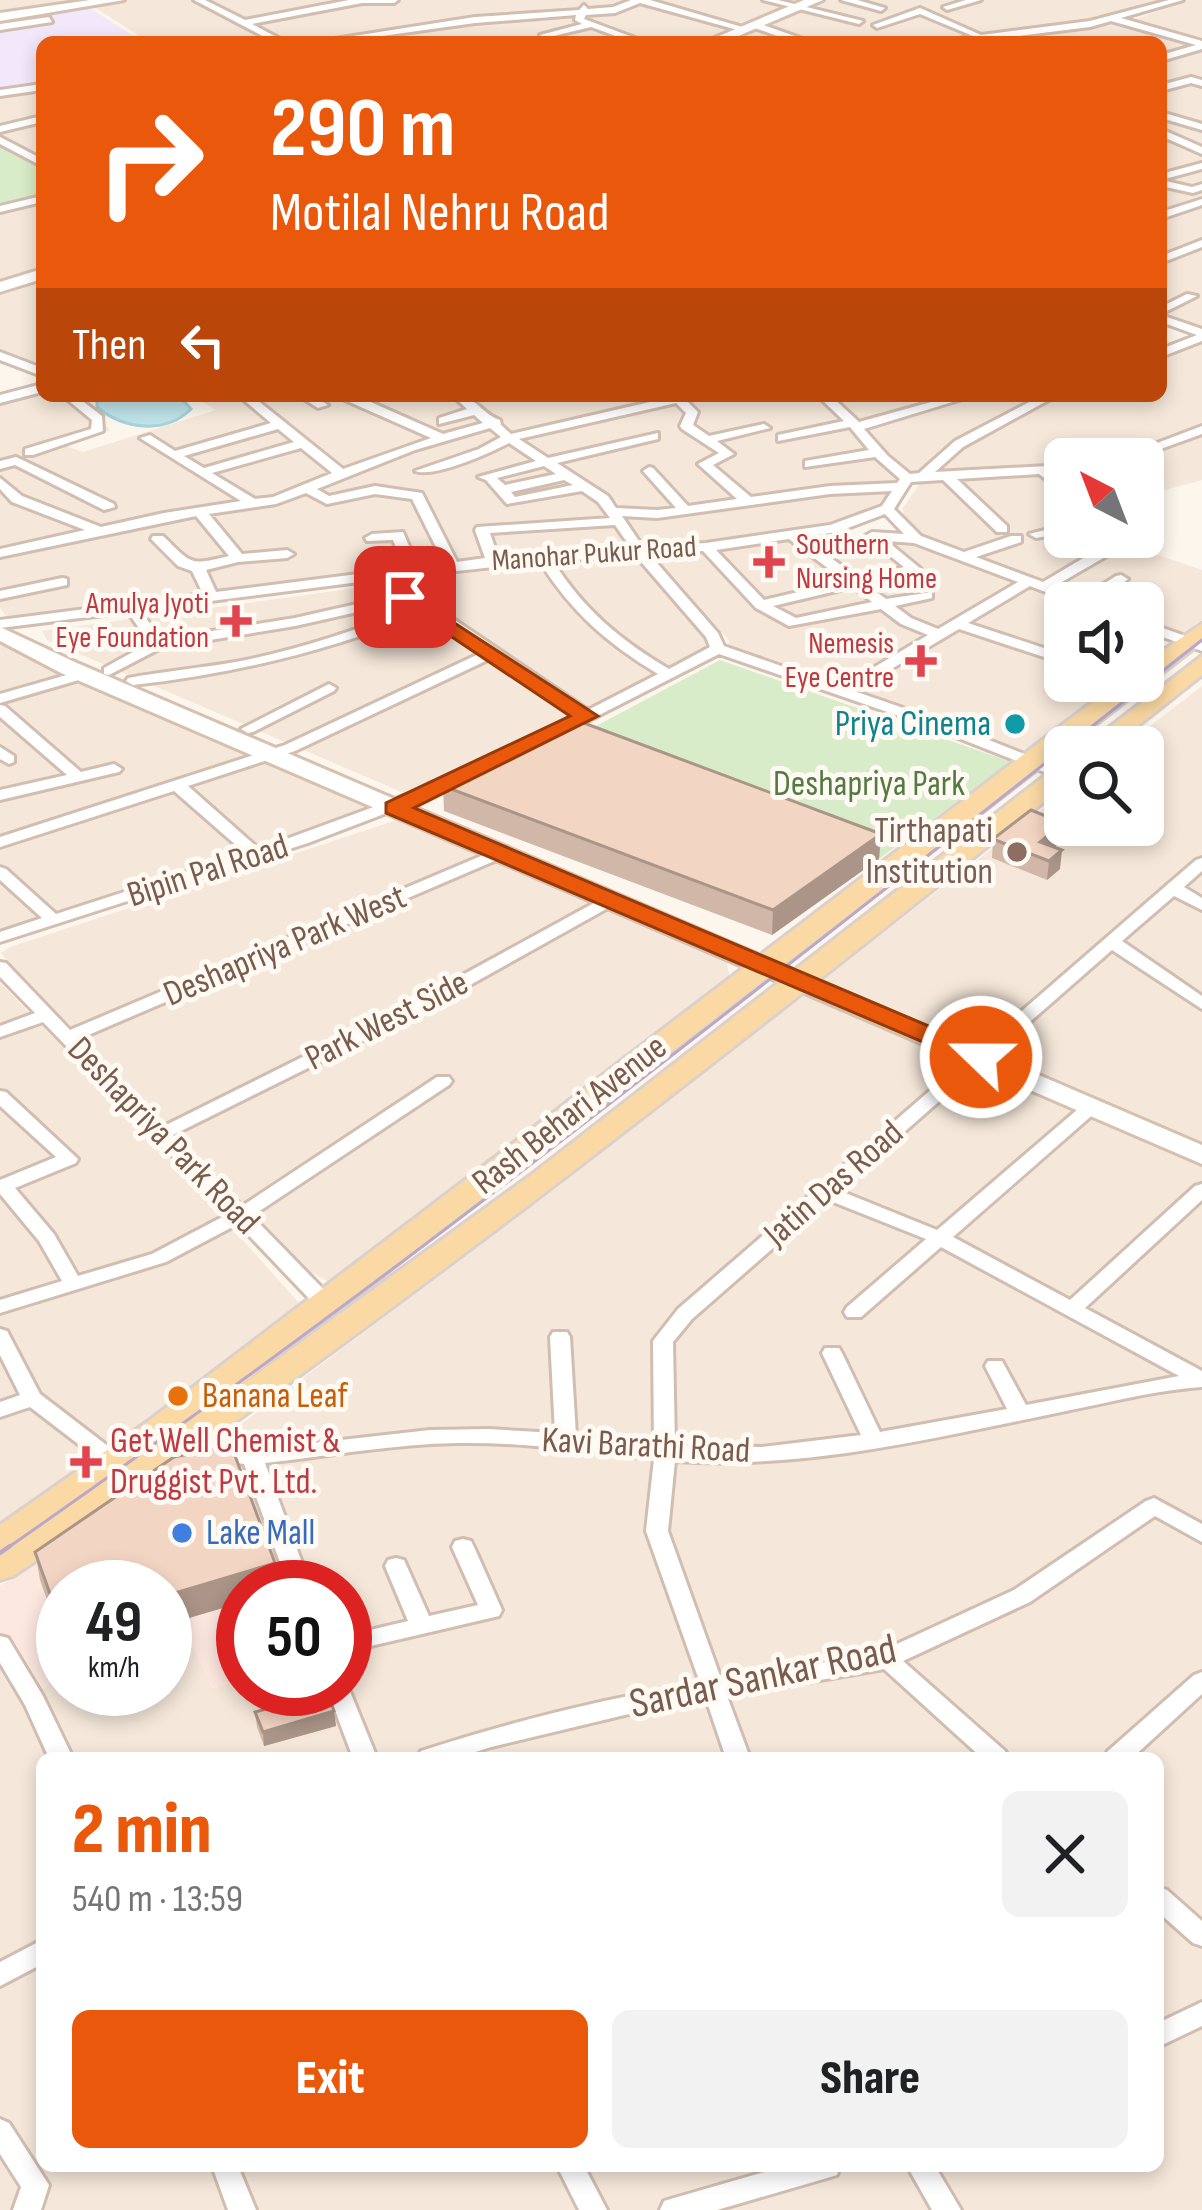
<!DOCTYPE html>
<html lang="en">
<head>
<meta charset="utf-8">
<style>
  body { margin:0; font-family:"Sofia Sans Condensed",sans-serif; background:#f2f2f2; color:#202124; height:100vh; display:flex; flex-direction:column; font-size:45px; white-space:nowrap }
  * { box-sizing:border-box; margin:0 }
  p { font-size:39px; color:#757577 }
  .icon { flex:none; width:66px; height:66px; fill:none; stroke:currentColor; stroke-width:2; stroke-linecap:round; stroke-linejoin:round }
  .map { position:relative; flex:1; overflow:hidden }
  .panel { position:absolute; left:36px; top:1752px; width:1128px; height:420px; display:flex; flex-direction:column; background:#fff; border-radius:18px; box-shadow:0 6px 18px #0003 }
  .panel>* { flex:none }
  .hud { position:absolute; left:36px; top:36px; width:1131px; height:366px; border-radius:18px; box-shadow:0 6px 18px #0003; background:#ea580c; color:#fff; overflow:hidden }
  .needle { width:78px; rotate:318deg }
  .buttons { position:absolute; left:1044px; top:438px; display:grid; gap:24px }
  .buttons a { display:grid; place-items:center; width:120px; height:120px; border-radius:18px; background:#fff; box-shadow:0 6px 18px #0003; font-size:60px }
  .speed { position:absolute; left:36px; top:1560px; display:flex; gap:24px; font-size:60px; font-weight:700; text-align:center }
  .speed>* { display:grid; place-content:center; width:156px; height:156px; border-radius:50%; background:#fff; box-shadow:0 6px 18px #0003; line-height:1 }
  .speed small { font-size:30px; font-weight:400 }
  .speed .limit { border:18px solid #d22; background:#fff; color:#111 }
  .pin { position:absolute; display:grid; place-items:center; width:102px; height:102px; color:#fff; margin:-51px; border-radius:24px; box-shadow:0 6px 18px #0006 }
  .me { position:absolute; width:132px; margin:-66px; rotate:292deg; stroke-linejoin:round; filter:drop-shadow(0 0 9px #0008) }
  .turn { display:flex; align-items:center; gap:42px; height:252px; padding:0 36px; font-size:54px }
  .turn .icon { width:156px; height:156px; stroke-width:2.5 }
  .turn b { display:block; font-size:84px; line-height:102px }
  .then { display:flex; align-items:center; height:114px; padding:0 36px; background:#0003; gap:24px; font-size:45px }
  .round { display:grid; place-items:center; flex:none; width:126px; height:126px; border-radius:18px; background:#f2f2f2 }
  .summary { display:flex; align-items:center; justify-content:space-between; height:204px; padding:0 36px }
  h1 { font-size:72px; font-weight:800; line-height:90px; color:#ea580c }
  .action { display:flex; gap:24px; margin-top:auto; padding:24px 36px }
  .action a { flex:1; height:138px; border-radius:18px; background:#ea580c; color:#fff; font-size:48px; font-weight:800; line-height:138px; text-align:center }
  .action a+a { background:#f2f2f2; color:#202124 }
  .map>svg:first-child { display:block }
</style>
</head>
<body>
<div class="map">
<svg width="1202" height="2210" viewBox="0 0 1202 2210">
  <rect width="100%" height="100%" fill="#fdf6ec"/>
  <g fill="#f5e8da" fill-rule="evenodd">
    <path d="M0 0H194L277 42H149L94 7 0 20Z"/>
    <path d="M201 0H808L710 42H284Z"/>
    <path d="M820 0H1202V42L1130 21 1169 7 1160 4 1071 30 1122 22 1202 45V165L1161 177V42H969L1047 31 960 42H717Z"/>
    <path d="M31 89 42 97V161L0 138V94Z"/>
    <path d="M1202 167V333L1161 316V180Z"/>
    <path d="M42 200V277L0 284V210Z"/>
    <path d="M42 281V371L0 354V295Z"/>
    <path d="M1202 340V427L1113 459H1065V467L926 475 963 444 1055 396H1161V355Z"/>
    <path d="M42 391V396H82L110 430 66 446 83 452 216 410 193 396H456L490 422 380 455 274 498 0 552V402Z"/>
    <path d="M464 396H685L514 435Z"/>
    <path d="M698 396H822L880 464 916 481 898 504 833 533 651 557 616 501 518 438Z"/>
    <path d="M829 396H1045L992 419 952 446 919 477 862 434Z"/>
    <path d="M494 424 609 502 643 557 481 568 16 629 0 608V556L165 518 277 501 385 458Z"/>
    <path d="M1202 432V480L1143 496V459H1128Z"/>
    <path d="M1042 473 1065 494V537H1114L1115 542 1043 584 919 538 904 524 903 508 922 480Z"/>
    <path d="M876 537 914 540 1024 581 843 688 730 648 729 640 653 560 790 540Z"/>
    <path d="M1126 544 1202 570V629L1189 639 1143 622V603H1091L1047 587Z"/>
    <path d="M646 560 722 642 592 714 387 584 476 572Z"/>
    <path d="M1030 583 1080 603H1065V681H1130L1035 754 850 691Z"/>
    <path d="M378 585 589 718 418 799 47 640 42 631Z"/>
    <path d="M0 643 195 733 373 806 378 813 0 938Z"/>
    <path d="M1202 686V2210H0V1634L35 1690 63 1680V1689H165V1646L189 1638 212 1688 243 1680V1689H345V1587H268L197 1457 457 1263 1065 792V825H1143V747H1123ZM42 1758H1158V2166H42Z"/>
    <path d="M397 820 726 960 731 982 353 1275 330 1283 305 1269 197 1163 58 1020 1 953 10 947Z"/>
    <path d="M0 983 224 1211 219 1219 159 1258 0 1304Z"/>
    <path d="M232 1228 309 1314 0 1533V1314L162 1263Z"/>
  </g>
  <path fill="#fde8e0" d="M52 1554 243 1587V1680L212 1688 189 1639 165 1646V1587H63V1680L35 1690 0 1634V1586Z"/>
  <path fill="#f3e8fa" d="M90 8 143 42H42V85L0 91V21Z"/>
  <g fill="#d8ecc9">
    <path d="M0 142 42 164V198L0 207Z"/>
    <path d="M720 660 1011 762 879 859 568 741Z"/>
  </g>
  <path fill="#bfe3e8" stroke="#a5d3da" stroke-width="3" d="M108 396H179L191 409C165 435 123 429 97 407V401Z"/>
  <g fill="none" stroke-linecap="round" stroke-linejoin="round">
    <defs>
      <g id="street">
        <path d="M194 0H205L245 20 349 0H398L394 3H362L252 24 286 42H274Z"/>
        <path d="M631 0H650L749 29 745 32 640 3 615 13 586 15 584 19 646 42H632L591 27 545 38 540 35 582 24 575 20 576 15 475 23 339 42H315L475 17 579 10 584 5 588 9 613 7Z"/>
        <path d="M763 0H778L863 21 859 24Z"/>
        <path d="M841 0H857L885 8 881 11Z"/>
        <path d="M966 0H981L947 10 943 7Z"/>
        <path d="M1169 0H1183L1121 18 1202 41V49L1161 61V55L1196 45 1111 21 1090 27 971 42H945L973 36 920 14 877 28 873 25 920 8 981 35 1090 21Z"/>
        <path d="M49 17 52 22 0 30V24Z"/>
        <path d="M755 22 806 40 808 42H794L752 27Z"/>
        <path d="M500 39 526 42H495Z"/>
        <path d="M1191 77 1202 80V86L1191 83 1161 91V85Z"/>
        <path d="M42 84V90L0 96V90Z"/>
        <path d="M1161 112 1202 124V130L1161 118Z"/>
        <path d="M42 116V122L0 132V126Z"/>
        <path d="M1161 129 1202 147V154L1161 136Z"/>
        <path d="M0 137 42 159V166L0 144Z"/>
        <path d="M1202 163V169L1161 180 1192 187 1202 184V190L1193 193 1161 186V174Z"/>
        <path d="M42 196V202L0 212V206Z"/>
        <path d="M1202 199V205L1161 219V212Z"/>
        <path d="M1202 240V247L1161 263V256Z"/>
        <path d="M1187 294 1197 296 1161 314V307Z"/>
        <path d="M1161 315 1202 329V341L1161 357V349L1197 335 1161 322Z"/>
        <path d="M0 352 42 368V376L0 360Z"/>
        <path d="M42 384V392L0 403V395Z"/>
        <path d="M63 396H76L102 416 103 431 33 455H25V449L91 429 92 420Z"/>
        <path d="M239 396H252L343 469 431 438 345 400 344 396H357L443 434 483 423 474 415 439 424V418L467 409 453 396C478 396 481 414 500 420L501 425 511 434 676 396H698L687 401 698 412 693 425 709 436 764 424 770 428 717 441 734 454 713 465 751 497 830 486 897 483 900 479 875 457 805 467V461L869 450 850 427 778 441V435L844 421 818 396H831L859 422 953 396H972L864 429 888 456 910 474 919 473 955 441 1041 396H1056L963 447 935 472 1065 465V473H1053L1065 483V494L1039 474 957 479 1007 526V532H997L943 480 911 482 894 509 921 536 964 552 1011 536H1021V542L976 557 1043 582 1112 541V537H1126L1124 546 1055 586 1083 597 1116 576 1121 575 1128 579C1089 612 1075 603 1030 586L968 623 1065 655V664L959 629 854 691 938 720 1065 770V778L1057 777 928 726 719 654 558 736 551 732 553 729 577 716 492 658 295 751 188 786 259 849 458 776H468V782L308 843 0 942V932L42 918 0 880V867L6 869 56 914 245 853 174 791 0 847V837L285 745 483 652 423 613C329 651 233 674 133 685L126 681 128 678C165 671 203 668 241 661 300 649 357 630 413 608L402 602 295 626 161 648 109 675 104 674V668L149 643 128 612 0 628V620L203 594 192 571 178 566 151 539 153 536H163C192 564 189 566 229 556L196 516 0 557V549L85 530 12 502 0 489V478L22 496 101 527 164 513 241 501 140 438 150 435 175 451 271 423ZM676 403 686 413 680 426 682 429 719 453 698 464 737 499 688 506 653 468 649 467 643 471 676 508 657 510 616 508 608 496 557 463 658 439V433L548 458 519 439ZM490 428 501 437 479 449 415 471C434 478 488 454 509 443L536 461 478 477 486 480 507 504 582 491 598 502 610 518 477 527 475 530 485 558 457 562 422 493 375 486 329 496 317 489 415 450ZM278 429 294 442 204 468 184 456ZM301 448 332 473 273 497 255 499 212 473ZM544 466 556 474 505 485 497 478ZM564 480 573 485 515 497 511 492ZM892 491 882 506 830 525 706 543 643 547 622 516 657 518 830 494ZM306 493 327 504 375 494 412 499 444 563 418 567 403 532 372 534 365 538 367 541 393 540 405 568 216 592 206 570 238 562 287 558 294 554 287 550 242 554 209 514 276 504ZM885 514 904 534 872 532 865 536 904 567 858 578 803 537 837 532ZM615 525 631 548 498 557 490 533ZM789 539 845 581 764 600 716 550ZM887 541 914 543 1018 582 938 629 911 618 895 606 932 598V592L886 599 866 584 921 569ZM703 551 756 608 789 626 881 609 901 624 928 635 841 687 724 646 718 633 650 555ZM636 556 706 637 710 647 669 669C620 640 583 609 553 561ZM540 562C571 612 608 644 658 674L588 710 455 620 383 579ZM367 581 392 596 295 618 161 639 140 610ZM853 587 872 602 796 618 773 606Z"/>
        <path d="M299 396H314L328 405 318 408Z"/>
        <path d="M1202 426V434L1133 459H1115Z"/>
        <path d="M16 457 114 504 115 507 104 510 15 465 0 469V461Z"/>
        <path d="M1065 525V533L1036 538 1029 534Z"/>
        <path d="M62 578 67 579V585L0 599V591Z"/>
        <path d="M1143 621 1202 642V651L1143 630Z"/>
        <path d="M84 670 91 674 89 677 0 703V694Z"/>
        <path d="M329 684 336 688 334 691 253 732 248 733 241 729Z"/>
        <path d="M0 705 5 706 81 772 114 764 122 769 119 772 0 800V790L67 775 0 717Z"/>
        <path d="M0 747 14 756V762L9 764 0 759Z"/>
        <path d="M500 848 508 853 506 856 79 1039 164 1126 415 1001 605 897H617L619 900 617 903 427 1009 173 1135 242 1206 437 1077H449L452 1081 449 1085 252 1216 333 1299 336 1304 333 1309H319L238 1224 166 1262 0 1313V1300L62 1281 39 1241 0 1194V1180L56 1157 0 1106V1091L6 1092 78 1159 76 1163 15 1188 54 1234 78 1276 152 1254 228 1214 43 1022 0 1037V1026L35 1013 0 977V962L6 963 70 1030Z"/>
        <path d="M1202 858V871L1184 887 1202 898V910L1174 896 1122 941 1202 996V1009L1112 950 838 1190 937 1230 1085 1103H1097L1100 1107 1097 1111 953 1237 1070 1300 1195 1186 1202 1184V1200L1085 1308 1202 1371V1387C1157 1390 1111 1402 1066 1411 939 1437 806 1470 675 1461L668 1531 721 1679 873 1655 1014 1590 1146 1501 1154 1498 1202 1524V1542L1155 1516 1030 1602 903 1661 1005 1751 1009 1758H982L884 1669 727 1696 750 1758H726L706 1699 658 1707 491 1747 457 1758H417L421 1751C511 1722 605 1698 700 1683L646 1531 654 1459C589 1452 525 1442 459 1443 394 1444 329 1456 265 1463L311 1587H289L244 1464 211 1459 174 1443 171 1438 174 1433H188L221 1447 252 1450 430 1430 489 1429 555 1433 550 1337 553 1332H567L570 1337 576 1436 654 1445 653 1341 678 1309 1167 885 1196 860ZM828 1200 926 1239 847 1307 844 1312 847 1317H861L941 1247 1179 1376 1026 1405 1002 1361H988L985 1366 1007 1409 880 1432 842 1353 839 1348H825L822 1353 861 1435 762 1447 675 1446 673 1342 692 1319Z"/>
        <path d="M0 1329 7 1331 40 1394 130 1463 134 1468 130 1473H116L30 1407 0 1417V1402L20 1395 0 1355Z"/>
        <path d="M463 1539 471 1541 474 1547 502 1610 499 1616 345 1652V1636L408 1621 385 1566 388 1560 396 1558 404 1560 429 1616 478 1605 452 1547 455 1541Z"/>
        <path d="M0 1636 8 1638 43 1696 73 1758H49L25 1705 0 1663Z"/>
        <path d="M1202 1672V1694L1132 1758H1104L1108 1751 1194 1675Z"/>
        <path d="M345 1682 349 1689 377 1758H353L327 1689H345Z"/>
        <path d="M1158 1887 1167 1890 1202 1921V1946L1193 1943 1158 1912Z"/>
        <path d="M42 1940V1964L0 1986V1962Z"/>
        <path d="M1202 2002V2026L1158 2047V2023Z"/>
        <path d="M0 2119 9 2123 49 2185 41 2210H13L21 2187 0 2154Z"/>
        <path d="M212 2166H238L256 2210H228Z"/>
        <path d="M557 2166H584L607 2210H579Z"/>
        <path d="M785 2166H840L837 2175 827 2178 717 2210H660L664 2201 674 2198Z"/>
        <path d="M907 2166H935L961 2210H932Z"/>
      </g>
      <g id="secondary">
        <path d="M90 0H124L0 21V13Z"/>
        <path d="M804 0H823L724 42H705Z"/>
        <path d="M42 269V279L0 292V282Z"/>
        <path d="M0 627 77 663 1202 1145V1164L61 673 0 641Z"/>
      </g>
      <g id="primary">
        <path d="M1202 624V642L224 1398 531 1175 1056 767 1065 764V785C721 1058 378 1331 13 1576L0 1580V1525L150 1420 1120 681H1143V664Z"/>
        <path d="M1202 656V675L1111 747H1084Z"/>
      </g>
    </defs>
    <use href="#street" stroke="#d1beb0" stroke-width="6"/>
    <use href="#secondary" stroke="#d6c0b0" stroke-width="6"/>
    <use href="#primary" stroke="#dad1cd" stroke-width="6"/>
    <use href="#street" fill="#fff" fill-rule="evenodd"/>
    <use href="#secondary" fill="#fff" fill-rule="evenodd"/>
    <use href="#primary" fill="#fbd9a5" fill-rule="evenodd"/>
    <path stroke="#b9a8c9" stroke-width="3" d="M6 1549C417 1263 808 949 1202 640"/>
    <path stroke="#b9a8c9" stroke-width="4.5" d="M0 1553 10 1546"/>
  </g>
  <g fill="#d1b7a8">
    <path d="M443 786 881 834 879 859 772 935 444 811Z"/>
    <path d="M993 839 1061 841 1054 847 1060 869 1047 880 992 858Z"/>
    <path d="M35 1552 275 1563 277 1587H243V1602L165 1625 63 1587V1644L40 1580Z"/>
    <path d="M334 1711 336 1726 264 1746 257 1727 255 1712Z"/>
  </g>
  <g fill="#aa9588">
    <path d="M1063 823 1061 841 1042 858 1040 842Z"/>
    <path d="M881 834 879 859 772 935 773 910Z"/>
    <path d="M1062 850 1060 869 1047 880 1049 861Z"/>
    <path d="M275 1563 277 1587H243V1602L165 1625V1596Z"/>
    <path d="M334 1711 336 1726 264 1746 263 1732Z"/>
  </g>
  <g fill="#f3d5c3" stroke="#aa9588" stroke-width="3">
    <path d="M568 717 881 834 773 910 443 786Z"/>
    <path d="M1031 810 1063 823 1040 842 1062 850 1049 861 993 839Z"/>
    <path d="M224 1447 234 1453 275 1563 165 1596V1587H63L62 1627 35 1552 174 1457Z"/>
    <path d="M327 1692 334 1711 263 1732 255 1712Z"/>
  </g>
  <path fill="#ea580c" stroke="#983908" stroke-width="3" d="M405 591 598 716 414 808 990 1052 994 1057 990 1063H972L386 813V803L570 716 398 601 395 597Z"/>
  <g fill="#e0444e" stroke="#fffaf3" stroke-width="4.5">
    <path d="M763 544h12v12h12v12h-12v12h-12v-12h-12v-12h12z"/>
    <path d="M230 603h12v12h12v12h-12v12h-12v-12h-12v-12h12z"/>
    <path d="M915 643h12v12h12v12h-12v12h-12v-12h-12v-12h12z"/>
    <path d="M80 1444h12v12h12v12h-12v12h-12v-12h-12v-12h12z"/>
  </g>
  <circle fill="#0f9aa8" stroke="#fffaf3" stroke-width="4.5" cx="1015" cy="724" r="12"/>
  <circle fill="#8d6e63" stroke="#fffaf3" stroke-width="4.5" cx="1017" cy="852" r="12"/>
  <circle fill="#e8710a" stroke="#fffaf3" stroke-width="4.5" cx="178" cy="1396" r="12"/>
  <circle fill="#3f7fe0" stroke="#fffaf3" stroke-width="4.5" cx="182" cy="1533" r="12"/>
  <g text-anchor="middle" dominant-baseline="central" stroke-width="10" stroke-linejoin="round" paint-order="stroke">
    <g font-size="30" fill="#be3a42" stroke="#fffaf3" text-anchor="end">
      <text x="796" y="545" text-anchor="start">Southern<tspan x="796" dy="34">Nursing Home</tspan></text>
      <text x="209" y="604">Amulya Jyoti<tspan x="209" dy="34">Eye Foundation</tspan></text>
      <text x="894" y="644">Nemesis<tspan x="894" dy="34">Eye Centre</tspan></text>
    </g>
    <g font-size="30" fill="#7a5c4d" stroke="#fffaf3">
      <text transform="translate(594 554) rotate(-4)">Manohar Pukur Road</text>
    </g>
    <g font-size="36" fill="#0d838f" stroke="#fffaf3" text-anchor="end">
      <text x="991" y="724">Priya Cinema</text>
    </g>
    <g font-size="36" fill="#537a41" stroke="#fffaf3">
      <text x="869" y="784">Deshapriya Park</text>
    </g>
    <g font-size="36" fill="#785e54" stroke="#fffaf3" text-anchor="end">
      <text x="993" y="831">Tirthapati<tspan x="993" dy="41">Institution</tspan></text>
    </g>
    <g font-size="36" fill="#7a5c4d" stroke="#fffaf3">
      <text transform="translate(208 871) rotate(-18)">Bipin Pal Road</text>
      <text transform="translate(285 946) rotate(-23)">Deshapriya Park West</text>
      <text transform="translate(387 1021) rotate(-27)">Park West Side</text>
      <text transform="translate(570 1115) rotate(-38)">Rash Behari Avenue</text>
      <text transform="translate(163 1136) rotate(46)">Deshapriya Park Road</text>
      <text transform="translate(834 1184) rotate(-41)">Jatin Das Road</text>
      <text transform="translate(646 1446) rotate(3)">Kavi Barathi Road</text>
    </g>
    <g font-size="36" fill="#c56008" stroke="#fffaf3" text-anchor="start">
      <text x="202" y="1396">Banana Leaf</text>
    </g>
    <g font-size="36" fill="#be3a42" stroke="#fffaf3" text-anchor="start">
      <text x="110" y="1441">Get Well Chemist &amp;<tspan x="110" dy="41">Druggist Pvt. Ltd.</tspan></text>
    </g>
    <g font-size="36" fill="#366cbe" stroke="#fffaf3" text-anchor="start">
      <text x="206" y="1533">Lake Mall</text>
    </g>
    <g font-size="42" fill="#7a5c4d" stroke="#fffaf3">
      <text transform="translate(763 1677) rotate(-12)">Sardar Sankar Road</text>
    </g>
  </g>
</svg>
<div class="buttons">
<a><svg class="needle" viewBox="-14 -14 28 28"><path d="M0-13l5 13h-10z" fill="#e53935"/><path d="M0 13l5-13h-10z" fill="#757577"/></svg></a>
<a><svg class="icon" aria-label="sound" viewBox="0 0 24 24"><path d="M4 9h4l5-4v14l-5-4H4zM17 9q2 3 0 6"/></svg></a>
<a><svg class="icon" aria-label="search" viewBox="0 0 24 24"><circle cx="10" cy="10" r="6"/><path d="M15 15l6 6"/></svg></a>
</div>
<div class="speed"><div>49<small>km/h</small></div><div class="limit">50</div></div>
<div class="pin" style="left:405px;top:597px;background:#d93025"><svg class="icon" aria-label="arrive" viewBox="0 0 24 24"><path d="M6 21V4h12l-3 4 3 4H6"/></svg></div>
<svg class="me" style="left:981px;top:1057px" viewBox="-20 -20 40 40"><circle r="17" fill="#ea580c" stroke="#fff" stroke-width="3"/><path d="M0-11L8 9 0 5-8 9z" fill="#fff"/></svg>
<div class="hud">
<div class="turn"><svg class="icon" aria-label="right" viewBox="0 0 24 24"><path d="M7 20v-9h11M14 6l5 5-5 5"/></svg><div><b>290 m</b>Motilal Nehru Road</div></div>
<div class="then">Then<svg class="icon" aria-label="left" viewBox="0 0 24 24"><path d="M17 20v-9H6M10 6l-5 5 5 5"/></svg></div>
</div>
<section class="panel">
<div class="summary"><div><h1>2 min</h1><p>540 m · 13:59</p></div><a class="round"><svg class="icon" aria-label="close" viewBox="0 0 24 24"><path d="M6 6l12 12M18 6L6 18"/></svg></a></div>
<div class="action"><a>Exit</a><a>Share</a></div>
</section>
</div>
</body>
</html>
